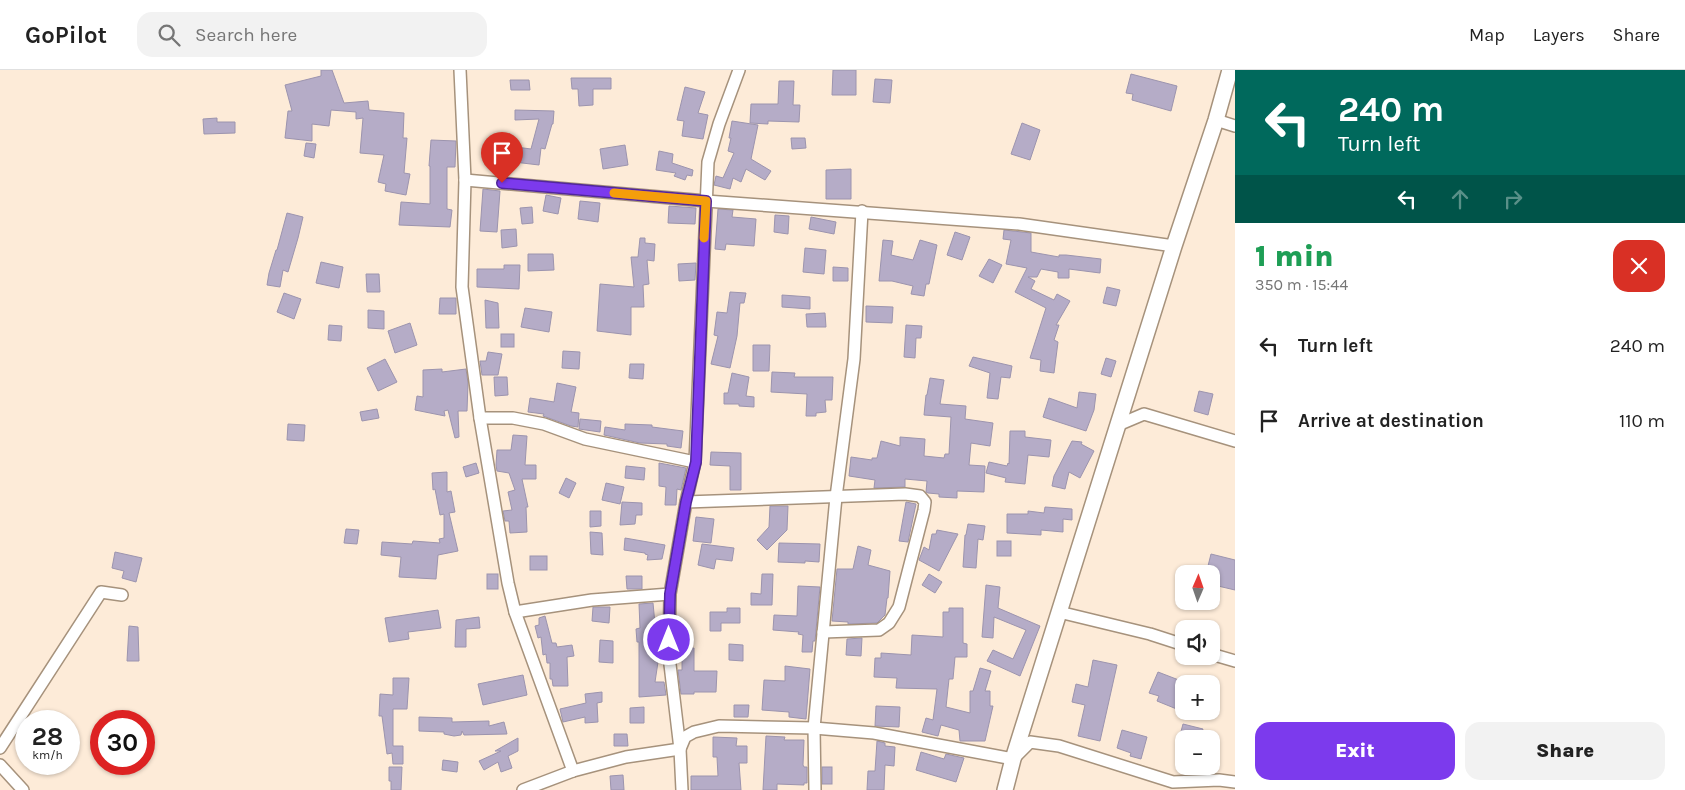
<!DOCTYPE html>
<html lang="en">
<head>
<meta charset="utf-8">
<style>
  body { margin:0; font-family:Karla,sans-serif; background:#f2f2f2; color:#222; height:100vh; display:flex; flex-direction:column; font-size:19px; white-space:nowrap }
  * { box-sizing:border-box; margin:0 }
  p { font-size:16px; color:#767676 }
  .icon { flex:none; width:28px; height:28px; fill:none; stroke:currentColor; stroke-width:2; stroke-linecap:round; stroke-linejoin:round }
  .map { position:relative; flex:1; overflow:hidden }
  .sheet { display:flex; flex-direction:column; background:#fff; width:450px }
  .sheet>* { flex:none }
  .banner { background:#00695c; color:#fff; overflow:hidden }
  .needle { width:32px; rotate:2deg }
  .tools { position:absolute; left:1175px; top:495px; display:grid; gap:10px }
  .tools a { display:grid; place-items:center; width:45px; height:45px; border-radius:10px; background:#fff; box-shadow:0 1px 4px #0004; font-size:25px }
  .speed { position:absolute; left:15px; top:640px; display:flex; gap:10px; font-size:25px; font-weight:700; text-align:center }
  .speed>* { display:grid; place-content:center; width:65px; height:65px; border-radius:50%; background:#fff; box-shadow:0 1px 4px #0004; line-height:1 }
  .speed small { font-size:12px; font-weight:400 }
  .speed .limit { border:8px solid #d22; background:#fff; color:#111 }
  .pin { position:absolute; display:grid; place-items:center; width:42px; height:42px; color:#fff; margin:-51px -21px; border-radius:50% 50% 50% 0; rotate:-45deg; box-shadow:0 0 5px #0007 }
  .pin .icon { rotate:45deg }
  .me { position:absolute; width:55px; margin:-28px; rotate:0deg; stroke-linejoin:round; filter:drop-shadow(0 0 4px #0008) }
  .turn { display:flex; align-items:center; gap:18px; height:105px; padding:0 20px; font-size:22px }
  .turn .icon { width:65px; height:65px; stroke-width:2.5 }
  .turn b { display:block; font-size:35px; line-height:42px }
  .lanes { display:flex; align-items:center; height:48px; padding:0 20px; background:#0003; justify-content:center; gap:25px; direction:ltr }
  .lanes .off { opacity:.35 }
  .round { display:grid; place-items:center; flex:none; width:52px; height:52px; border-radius:15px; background:#f2f2f2 }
  .summary { display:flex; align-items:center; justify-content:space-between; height:85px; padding:0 20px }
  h1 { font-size:30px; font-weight:800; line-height:38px; color:#1e9e55 }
  .cta { display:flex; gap:10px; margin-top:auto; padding:10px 20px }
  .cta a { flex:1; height:58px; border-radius:15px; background:#7c3aed; color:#fff; font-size:20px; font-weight:800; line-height:58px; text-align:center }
  .cta a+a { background:#f2f2f2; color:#222 }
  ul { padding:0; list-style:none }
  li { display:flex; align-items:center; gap:15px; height:75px; padding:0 20px }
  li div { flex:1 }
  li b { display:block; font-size:19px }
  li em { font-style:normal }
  header { display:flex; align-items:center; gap:30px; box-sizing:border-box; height:70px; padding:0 25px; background:#fff; border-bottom:1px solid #e0e0e0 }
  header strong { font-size:24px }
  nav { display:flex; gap:28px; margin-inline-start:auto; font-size:18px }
  .search { width:350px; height:45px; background:#f2f2f2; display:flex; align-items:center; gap:12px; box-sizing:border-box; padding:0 18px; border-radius:15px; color:#767676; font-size:19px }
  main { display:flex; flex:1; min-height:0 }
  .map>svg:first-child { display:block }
</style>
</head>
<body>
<header>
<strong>GoPilot</strong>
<div class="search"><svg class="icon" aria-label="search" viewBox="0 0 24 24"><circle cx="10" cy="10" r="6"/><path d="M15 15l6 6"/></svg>Search here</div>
<nav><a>Map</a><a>Layers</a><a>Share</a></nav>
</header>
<main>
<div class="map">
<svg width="1235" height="720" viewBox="0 0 1235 720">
  <rect width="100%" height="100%" fill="#fdebd8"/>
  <g fill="#b5acc7" stroke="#9c94ae">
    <path d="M321 0H332L344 33 368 31 369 40 404 43 403 68H407L404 103 410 104 406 125 385 121 386 114 378 112 384 85 360 83 363 48 356 49V42L331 40 329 56 312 54V71L285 68 288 41H292L285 15 321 6Z"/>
    <path d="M833 0H856V25H832Z"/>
    <path d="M1131 4 1177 16 1171 41 1132 30 1133 24 1126 23Z"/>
    <path d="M571 8H611V19H593V35L579 36 578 19H572Z"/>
    <path d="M875 9 892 10 890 33 873 32Z"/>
    <path d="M510 10H529L530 20H511Z"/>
    <path d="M779 11H794L793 35H800L799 52 768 51V54L750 53 751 34H778Z"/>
    <path d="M685 17 705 22 698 43 708 45 703 69 682 66 684 51 677 50Z"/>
    <path d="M515 40 554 41 553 54H552L545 79 541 78 539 95 514 92 516 77 531 79 539 49 515 50Z"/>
    <path d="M217 48V52H235V63L204 64 203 49Z"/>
    <path d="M732 51 758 55 751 89 771 101 765 110 746 99 741 112 733 108 730 119 714 115 716 106 723 108 734 83 728 81 731 68H729Z"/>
    <path d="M1022 53 1040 60 1030 90 1011 84Z"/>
    <path d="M791 68H805L806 78 792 79Z"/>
    <path d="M508 69 509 83 497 84 496 70Z"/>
    <path d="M431 70 456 71 455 97H447V139L452 140 450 157 399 155 401 132 430 134V96H429Z"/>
    <path d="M306 73 316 74 314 88 304 86Z"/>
    <path d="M625 75 628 95 603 99 600 79Z"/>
    <path d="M659 81 673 84 672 93 693 100 692 106 687 105 685 110 674 106 676 103 656 100Z"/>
    <path d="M851 99V129H826V100Z"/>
    <path d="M483 119 500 121 497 162 480 161Z"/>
    <path d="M546 125 561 128 558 144 543 141Z"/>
    <path d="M580 131 600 133 598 152 578 149Z"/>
    <path d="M669 136 696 138 695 154 668 153Z"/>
    <path d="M532 137 533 153 522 154 520 138Z"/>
    <path d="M718 139 733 140 732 147 756 149 754 176 726 174 725 180 715 179Z"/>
    <path d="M287 143 303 147 298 168 288 202 283 200 280 217 267 215 269 203 276 180H277Z"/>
    <path d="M775 145 789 146 788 164 774 162Z"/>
    <path d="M811 147 836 152 834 164 809 159Z"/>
    <path d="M516 159 517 176 502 178 501 160Z"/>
    <path d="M1004 160 1031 163V182L1059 187V185H1066L1101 189 1100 203 1069 199V208H1058V202L1041 199 1037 207H1028L1035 211 1031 219 1054 230 1057 224 1070 231 1056 255H1059L1054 270 1058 272 1054 303 1040 301 1041 290 1030 288 1046 238 1015 222 1027 198 1006 194 1011 170 1003 169Z"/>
    <path d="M955 162 970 167 962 190 947 185Z"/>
    <path d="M640 168H645V173L655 174 654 191 647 190 649 214 643 215 644 237H631V265L597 261 600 214 634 217 631 187H638Z"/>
    <path d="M883 170 893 171 891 185 913 190 920 170 937 175 929 214H926L924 226 911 224 913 216 892 211H879Z"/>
    <path d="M805 178 826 180 824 204 803 202Z"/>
    <path d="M528 184H553L554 200 528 201Z"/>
    <path d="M989 189 1002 195 993 213 979 206Z"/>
    <path d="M321 192 343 197 339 218 316 213Z"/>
    <path d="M696 193 695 210 679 211 678 194Z"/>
    <path d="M504 195H520L519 219 477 217V199H504Z"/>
    <path d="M833 197 848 198V211H833Z"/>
    <path d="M366 204H379L380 222H367Z"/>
    <path d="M1107 217 1120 220 1116 236 1103 233Z"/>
    <path d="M730 222 746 223 744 233H740L737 266 730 298 711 294 718 266 714 265 717 242 727 243Z"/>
    <path d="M284 223 301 229 294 249 277 242Z"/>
    <path d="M782 225 810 227V239L782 237Z"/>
    <path d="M440 228H456V244H439Z"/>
    <path d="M485 230 498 233 499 258H486Z"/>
    <path d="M866 236 893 237 892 253 866 252Z"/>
    <path d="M525 238 552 242 549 262 521 257Z"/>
    <path d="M368 240 384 241V259L368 258Z"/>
    <path d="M825 243 826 257H807L806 244Z"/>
    <path d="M410 253 417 275 395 283 388 261Z"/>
    <path d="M329 255 342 256 341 271 328 270Z"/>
    <path d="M906 255 922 256 921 268H916L915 288 904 287Z"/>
    <rect x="501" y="264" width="13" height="13"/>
    <path d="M753 275H770L769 301H753Z"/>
    <path d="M563 281 580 282 579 299 562 298Z"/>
    <path d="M488 282 502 284 498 305H482L480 291H486Z"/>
    <path d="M973 287 1012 296 1010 308 1001 307 998 329 987 328 990 303 969 296Z"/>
    <path d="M1106 288 1116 291 1111 307 1101 304Z"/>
    <path d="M385 289 397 312 378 321 367 298Z"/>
    <path d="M630 294H644L643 309 629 308Z"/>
    <path d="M442 299V302L466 299 468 313 467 341H458L459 367 455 368 448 340 444 341 445 346 415 340 417 326 423 327V300Z"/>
    <path d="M772 302 795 303 794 307H833L832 330H825L826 342 816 343V346H806L807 324 771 322Z"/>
    <path d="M732 303 749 307 746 326 754 327V337L739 336V334H724V323H728Z"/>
    <path d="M494 307H507L508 325 495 326Z"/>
    <path d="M930 308 944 310 940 334 966 336 965 349 993 353 990 376 971 373 969 395 985 396 984 422 957 421V428L939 427V424L928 423 926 422 927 411 905 409V417L874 418 875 410 849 406 851 387 872 390V388H877L881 371 900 376V367L925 369 924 386 944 388 945 384H949L951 347 924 345 926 325H927Z"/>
    <path d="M557 313 576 317 571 342 579 343 578 357 571 356 543 346 544 344 528 342 530 328 554 332Z"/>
    <path d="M1199 321 1213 324 1208 345 1194 341Z"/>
    <path d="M1079 322 1096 324 1094 340 1086 361 1043 347 1049 328 1077 338Z"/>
    <path d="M377 339 379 348 362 351 360 342Z"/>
    <path d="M580 349 601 351 600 362 579 359Z"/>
    <path d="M288 354 305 355 304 371 287 370Z"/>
    <path d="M625 354 652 355V357L683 361 681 378 667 376V374L640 373 604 365 605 357 625 360Z"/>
    <path d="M1010 361H1025V367L1051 370 1049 387 1028 385 1025 414 1005 412 1006 408 986 403 989 392 1007 396 1008 393 1009 394Z"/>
    <path d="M513 365 527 366 525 395H536V409H522L528 437H526L527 462 510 463 509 451H505L503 441 512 440 508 422 515 420 509 403 497 401 496 395 497 380H511Z"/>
    <path d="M1072 371 1082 372 1081 374 1094 381 1080 408 1069 402 1065 419 1052 416 1054 406Z"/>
    <path d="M711 382 741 383V420H730V396L710 395Z"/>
    <path d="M476 393 479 403 466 407 463 397Z"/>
    <path d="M659 393 686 398 681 420 677 419 676 435H665L666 417 659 416Z"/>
    <path d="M626 396 645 398 644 410 625 408Z"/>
    <path d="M447 402V422L451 421 455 442 449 443 458 481 438 485 436 509 399 507 401 487 381 485 382 472 412 474 413 471 440 473 439 469 444 468V444L440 445 435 419 433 420 432 403Z"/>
    <path d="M566 408 576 413 569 428 559 423Z"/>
    <path d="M606 413 624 417 620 434 602 430Z"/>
    <path d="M622 432 642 433V445H636L635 454 620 455Z"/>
    <path d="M906 432 916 434 908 472 899 471Z"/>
    <path d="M770 436H788L787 460 767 480 757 470 769 457Z"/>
    <path d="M1045 437 1072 439V450L1063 449V462L1041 460V465L1007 463V444H1028V441L1044 443Z"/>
    <path d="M590 441H601V456L590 457Z"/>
    <path d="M696 447 714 449 711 473 693 471Z"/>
    <path d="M968 454 985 456 983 470 978 469 976 498 963 497 965 465H966Z"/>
    <path d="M346 459 359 460 357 474 344 473Z"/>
    <path d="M937 460 958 464 939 501 919 490 924 477 929 480 932 464H936Z"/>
    <path d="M590 462 602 463 603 485 591 484Z"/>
    <path d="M625 468 665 475 662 489 647 490 648 485 645 484V483L624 480Z"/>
    <rect x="997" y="471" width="14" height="15"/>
    <path d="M779 473 820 474 819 492 805 491V493L778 492Z"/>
    <path d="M702 474 734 478 732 491 716 489 714 499 698 495Z"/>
    <path d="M858 476 871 480 868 495 890 501 888 528H887L885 545 877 553 848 554V552L832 551 837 499H853Z"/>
    <path d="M115 482 142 488 136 512 122 508 124 501 112 498Z"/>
    <path d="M1211 484 1235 490V520L1218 516 1219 512 1211 510V504H1206Z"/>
    <rect x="530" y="486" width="17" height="14"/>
    <rect x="487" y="504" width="11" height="15"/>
    <path d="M762 504H773L772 535H751V523L761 524Z"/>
    <path d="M929 504 942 512 935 523 922 515Z"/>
    <path d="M626 506H642V519H627Z"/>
    <path d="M986 515 1000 517 998 538 1040 556 1020 606 987 591 993 580 1013 589 1026 560 994 547 993 568 982 567Z"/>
    <path d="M798 516 820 517 815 571H813L812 582H802L803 565 798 564 799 562 773 560 774 545 797 546Z"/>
    <path d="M653 533 655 554H658L659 570 654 571V591L658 592 655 612H664L666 625 639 627V572H637L636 559 640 558 639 534Z"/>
    <path d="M593 537H610L609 553 592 551Z"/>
    <path d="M727 538H740V553H721V561H710V542H727Z"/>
    <path d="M949 538H963V573L967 574V587H955L953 609H949L946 637 970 643V621H973L980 598 991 601 985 621H990V636H993L985 671H960L959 660 941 655 938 666 922 662 926 648 933 650 937 619 896 618 897 608 874 607 875 588H881V583L911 585 912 565 943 567V542H949Z"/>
    <path d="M438 540 441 558 408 562 409 569 389 572 385 548Z"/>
    <path d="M545 546 552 573H556L557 577 572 575 574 586 567 587 568 616H553L552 609H550V593H547L546 584 543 585 541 567 538 568 535 556 539 555V548Z"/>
    <path d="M479 547 480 558 466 559V577H455L456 550Z"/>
    <path d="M129 556 138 557 139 591H127Z"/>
    <path d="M862 568 861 586 846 585 847 569Z"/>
    <path d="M600 570 613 571V593L599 592Z"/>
    <path d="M729 574 743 575V591L729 590Z"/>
    <path d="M694 578V601H717L716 622H694V624H681L678 600H682V579Z"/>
    <path d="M1093 590 1117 595 1100 671 1078 666 1085 635 1072 632 1076 614 1088 617Z"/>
    <path d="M785 596 810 599 806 649 789 647V642L762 640 764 610 785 611Z"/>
    <path d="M1158 602 1184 612V642L1157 631 1159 626 1149 623Z"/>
    <path d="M523 605 527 625 483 635 478 614Z"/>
    <path d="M393 608H409L407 639H393V676H403V694H393L392 683 387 684 382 646H379L380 624 393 625Z"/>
    <path d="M602 622V632L597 633 598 652 585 653V647L563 652 560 639 586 633 585 624Z"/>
    <path d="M734 635H749L748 647H734Z"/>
    <path d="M876 636 900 637 899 657 875 656Z"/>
    <path d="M644 637V653H630V638Z"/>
    <path d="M419 647 452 648V652L489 651V656L504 652 507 664 464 665 462 661 461 665 454 666 444 664V662L419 661Z"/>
    <path d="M1183 654 1203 659 1200 669H1179Z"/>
    <path d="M1122 660 1147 667 1141 689 1130 686 1131 683 1117 678Z"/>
    <path d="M614 664H627L628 676H614Z"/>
    <path d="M766 666 785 667 784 670H804L803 695 804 697H807V713H804V715L777 714V720H763Z"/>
    <path d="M713 667 737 668 736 676H747V693H739L741 720H691V706H718L717 687H713Z"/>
    <path d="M518 668V681L508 686 512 698 501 702 498 692 484 700 479 691 501 681H495Z"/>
    <path d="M877 671 885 673V676L895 677 894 696 885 695 884 720H867L868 701H875Z"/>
    <path d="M921 682 944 689 946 684 964 688 956 712 916 700Z"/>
    <path d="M443 690 458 692 457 702 442 700Z"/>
    <path d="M389 697H402L401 720H391V711H389Z"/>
    <rect x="822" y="697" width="10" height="17"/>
    <path d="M623 705 624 720H611L610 706Z"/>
  </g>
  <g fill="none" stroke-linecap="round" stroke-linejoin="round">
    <defs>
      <g id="street">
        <path d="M460 0 465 110 462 217 480 348 508 513 515 542 573 701"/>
        <path d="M1216 50 1235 56"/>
        <path d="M465 110 706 131 1019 154 1174 176"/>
        <path d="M480 348H513L544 354 585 369 695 392"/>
        <path d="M1118 355 1144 344 1235 371"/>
        <path d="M686 432 905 424 920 426 925 432 924 440 899 537 889 553 879 560 823 562"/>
        <path d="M515 542 592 530 670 524"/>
        <path d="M1059 542 1150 564 1184 575"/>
        <path d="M1211 584 1235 591"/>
        <path d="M0 678 101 522 122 525"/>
        <path d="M0 695 23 720"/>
        <path d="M523 720 573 701 626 687 680 679 685 667 694 662 719 656 814 658 874 663 1013 689 1030 672 1059 676 1173 712 1219 710 1235 712"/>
        <path d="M682 720 680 679 669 586 670 524 686 432 695 392 708 92 719 54 739 0"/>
        <path d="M815 720 814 658 836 427 854 289 862 141"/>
      </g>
      <path id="secondary" d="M1005 720 1013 689 1174 176 1216 50 1230 0"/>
    </defs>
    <use href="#street" stroke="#a6927c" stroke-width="14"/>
    <use href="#secondary" stroke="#a6927c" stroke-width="18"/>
    <use href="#street" stroke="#fff" stroke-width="11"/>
    <use href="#secondary" stroke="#fff" stroke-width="15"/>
  </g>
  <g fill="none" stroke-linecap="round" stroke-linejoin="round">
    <defs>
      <path id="route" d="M502 113 706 131 696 392 686 432 670 524 669 570"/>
    </defs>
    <use href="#route" stroke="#51269a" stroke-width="12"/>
    <use href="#route" stroke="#7c3aed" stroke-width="9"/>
    <path stroke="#f59e0b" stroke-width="9" d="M614 123 706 131 704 168"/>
  </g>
</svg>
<div class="tools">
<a><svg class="needle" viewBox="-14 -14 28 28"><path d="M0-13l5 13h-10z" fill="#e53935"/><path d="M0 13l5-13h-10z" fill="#767676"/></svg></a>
<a><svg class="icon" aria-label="sound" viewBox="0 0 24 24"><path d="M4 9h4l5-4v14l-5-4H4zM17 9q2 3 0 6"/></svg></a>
<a>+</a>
<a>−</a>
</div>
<div class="speed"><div>28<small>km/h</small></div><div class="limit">30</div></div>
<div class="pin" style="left:502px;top:113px;background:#d93025"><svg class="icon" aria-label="arrive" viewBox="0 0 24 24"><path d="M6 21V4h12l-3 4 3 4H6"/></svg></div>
<svg class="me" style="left:669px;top:570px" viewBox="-20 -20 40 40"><circle r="17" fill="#7c3aed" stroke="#fff" stroke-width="3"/><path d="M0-11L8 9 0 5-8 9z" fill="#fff"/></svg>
</div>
<section class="sheet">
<div class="banner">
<div class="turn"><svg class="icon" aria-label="left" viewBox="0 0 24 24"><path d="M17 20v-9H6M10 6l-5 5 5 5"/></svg><div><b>240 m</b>Turn left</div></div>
<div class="lanes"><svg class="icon" aria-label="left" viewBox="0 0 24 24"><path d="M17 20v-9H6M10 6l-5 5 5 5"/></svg><svg class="icon off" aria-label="ahead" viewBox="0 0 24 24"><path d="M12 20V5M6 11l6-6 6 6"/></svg><svg class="icon off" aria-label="right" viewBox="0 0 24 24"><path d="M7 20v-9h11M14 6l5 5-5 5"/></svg></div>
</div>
<div class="summary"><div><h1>1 min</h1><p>350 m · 15:44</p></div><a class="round" style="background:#d93025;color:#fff"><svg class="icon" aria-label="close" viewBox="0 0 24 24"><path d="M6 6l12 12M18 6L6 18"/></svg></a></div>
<ul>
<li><svg class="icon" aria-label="left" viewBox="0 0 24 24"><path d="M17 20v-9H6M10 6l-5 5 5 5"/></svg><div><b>Turn left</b></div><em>240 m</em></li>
<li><svg class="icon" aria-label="arrive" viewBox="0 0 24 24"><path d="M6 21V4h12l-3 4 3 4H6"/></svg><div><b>Arrive at destination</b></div><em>110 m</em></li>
</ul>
<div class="cta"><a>Exit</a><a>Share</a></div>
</section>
</main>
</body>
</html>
